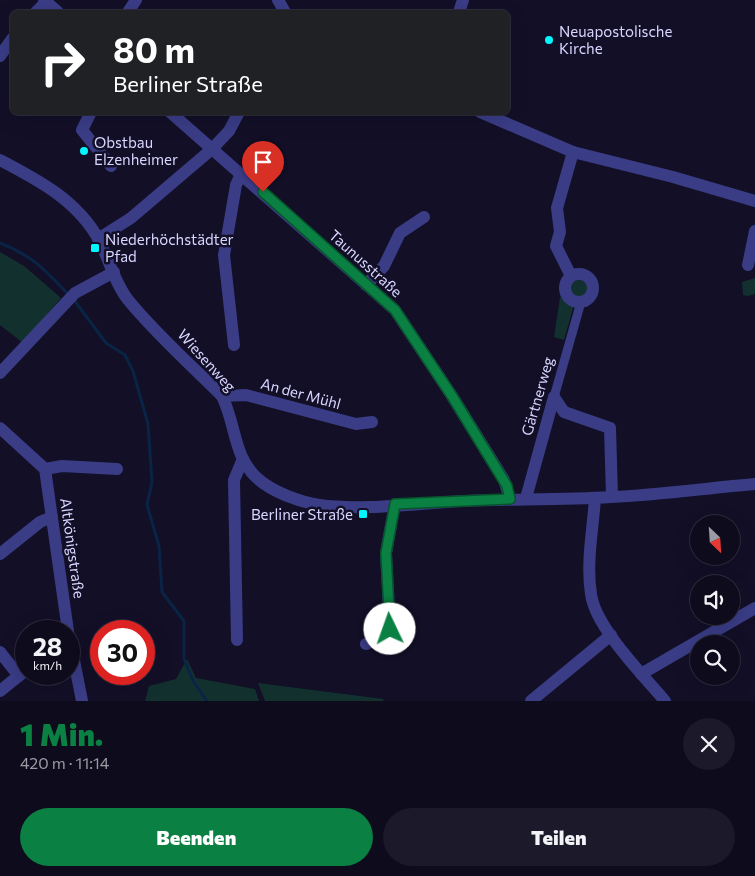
<!DOCTYPE html>
<html lang="de">
<head>
<meta charset="utf-8">
<style>
  body { margin:0; font-family:Commissioner,sans-serif; background:#1c192a; color:#f1f3f6; height:100vh; display:flex; flex-direction:column; font-size:19px; white-space:nowrap }
  * { box-sizing:border-box; margin:0 }
  p { font-size:16px; color:#9b9ba4 }
  .icon { flex:none; width:28px; height:28px; fill:none; stroke:currentColor; stroke-width:2; stroke-linecap:round; stroke-linejoin:round }
  .map { position:relative; height:701px; overflow:hidden }
  .sheet { display:flex; flex-direction:column; background:#0e0b1d; flex:1 }
  .sheet>* { flex:none }
  .hud { position:absolute; left:10px; top:10px; width:500px; height:105px; border-radius:8px; box-shadow:0 5px 20px #0002,0 0 0 1px #2e2b3b; background:#202124; color:#fff; overflow:hidden }
  .needle { width:32px; rotate:155deg }
  .fabs { position:absolute; left:690px; top:515px; display:grid; gap:10px }
  .fabs a { display:grid; place-items:center; width:50px; height:50px; border-radius:50%; background:#0e0b1d; box-shadow:0 5px 20px #0002,0 0 0 1px #2e2b3b; font-size:25px }
  .speed { position:absolute; left:15px; top:620px; display:flex; gap:10px; font-size:25px; font-weight:700; text-align:center }
  .speed>* { display:grid; place-content:center; width:65px; height:65px; border-radius:50%; background:#0e0b1d; box-shadow:0 5px 20px #0002,0 0 0 1px #2e2b3b; line-height:1 }
  .speed small { font-size:12px; font-weight:400 }
  .speed .limit { border:8px solid #d22; background:#fff; color:#111 }
  .pin { position:absolute; display:grid; place-items:center; width:42px; height:42px; color:#fff; margin:-51px -21px; border-radius:50% 50% 50% 0; rotate:-45deg; box-shadow:0 0 5px #0007 }
  .pin .icon { rotate:45deg }
  .me { position:absolute; width:55px; margin:-28px; rotate:357deg; stroke-linejoin:round; filter:drop-shadow(0 0 4px #0008) }
  .turn { display:flex; align-items:center; gap:18px; height:105px; padding:0 20px; font-size:22px }
  .turn .icon { width:65px; height:65px; stroke-width:2.5 }
  .turn b { display:block; font-size:35px; line-height:42px }
  .round { display:grid; place-items:center; flex:none; width:52px; height:52px; border-radius:26px; background:#1c192a }
  .summary { display:flex; align-items:center; justify-content:space-between; height:85px; padding:0 20px }
  h1 { font-size:30px; font-weight:800; line-height:38px; color:#0b8043 }
  .action { display:flex; gap:10px; margin-top:auto; padding:10px 20px }
  .action a { flex:1; height:58px; border-radius:30px; background:#0b8043; color:#fff; font-size:20px; font-weight:800; line-height:58px; text-align:center }
  .action a+a { background:#1c192a; color:#f1f3f6 }
  .map>svg:first-child { display:block }
</style>
</head>
<body>
<div class="map">
<svg width="755" height="701" viewBox="0 0 755 701">
  <rect width="100%" height="100%" fill="#120f27"/>
  <g fill="#12312e">
    <path d="M0 252 24 266 61 298 23 343 0 325Z"/>
    <path d="M755 278V294L748 296 743 295 742 282Z"/>
    <circle cx="579" cy="289" r="9"/>
    <path d="M560 297 574 305 564 340 554 337Z"/>
    <path d="M187 659 196 678 255 689 259 701H145L149 686 176 679Z"/>
    <path d="M258 683 383 699 384 701H265Z"/>
  </g>
  <g fill="none" stroke-linecap="round" stroke-linejoin="round">
    <g stroke="#0a2446" stroke-width="3">
      <path d="M0 243C34 257 43 268 68 294"/>
      <path d="M74 300 106 343 125 355 133 371 148 424 152 482 147 505 159 546 162 592 184 621V659L193 681 207 701"/>
    </g>
    <path stroke="#3a3c86" stroke-width="9" d="M554 397 581 302"/>
    <g stroke="#3a3c86" stroke-width="12">
      <path d="M44 0 58 12"/>
      <path d="M278 0 285 12"/>
      <path d="M36 12 46 2"/>
      <path d="M128 12 136 0"/>
      <path d="M459 12 463 0"/>
      <path d="M0 56 12 39"/>
      <path d="M91 112 82 130 111 166"/>
      <path d="M170 112 395 310 452 396 504 480 510 499"/>
      <path d="M480 112 573 152 673 177 755 201"/>
      <path d="M98 239 131 218 212 149 229 131 239 112"/>
      <path d="M748 265 755 231"/>
      <circle cx="579" cy="288" r="14"/>
      <path d="M571 276 556 246 560 232 557 208 573 152"/>
      <path d="M366 285 384 266 400 233 424 217"/>
      <path d="M234 345 224 255 236 185 241 174"/>
      <path d="M0 373 75 293 114 272"/>
      <path d="M222 396 246 395 356 424 372 422"/>
      <path d="M554 397 564 412 610 428 612 497"/>
      <path d="M0 428 45 469 68 631"/>
      <path d="M45 469 62 466 117 469"/>
      <path d="M526 498 554 397"/>
      <path d="M595 498C593 529 586 563 591 594 595 627 644 676 665 701"/>
      <path d="M0 554 40 522 52 517"/>
      <path d="M69 635 82 701"/>
      <path d="M237 640 234 480 242 461"/>
      <path d="M366 644 384 636 390 629 386 553 395 504"/>
      <path d="M0 652 19 676"/>
      <path d="M641 674 755 608"/>
      <path d="M0 691 26 670"/>
      <path d="M531 701 611 635"/>
    </g>
    <path stroke="#3a3c86" stroke-width="12" d="M0 160C38 180 77 200 99 240 109 259 115 284 129 301 157 335 191 365 222 396 236 424 233 456 257 478 272 492 300 502 319 505 363 511 419 503 463 501 513 499 562 500 611 497 659 495 707 488 755 484"/>
  </g>
  <g fill="none" stroke-linecap="round" stroke-linejoin="round">
    <defs>
      <path id="route" d="M263 192 395 310 452 396 507 486 510 499 395 504 386 553 390 629"/>
    </defs>
    <use href="#route" stroke="#07532c" stroke-width="12"/>
    <use href="#route" stroke="#0b8043" stroke-width="9"/>
  </g>
  <g fill="#02f6ff" stroke="#120f27" stroke-width="2">
    <circle cx="549" cy="40" r="5"/>
    <circle cx="84" cy="151" r="5"/>
    <rect x="90" y="243" width="10" height="10" rx="2.5"/>
    <rect x="358" y="509" width="10" height="10" rx="2.5"/>
  </g>
  <g text-anchor="middle" dominant-baseline="central" stroke-width="5" stroke-linejoin="round" paint-order="stroke">
    <g font-size="15" fill="#d8d6ff" stroke="#120f27" text-anchor="start">
      <text x="559" y="31">Neuapostolische<tspan x="559" dy="17">Kirche</tspan></text>
      <text x="94" y="142">Obstbau<tspan x="94" dy="17">Elzenheimer</tspan></text>
      <text x="105" y="239">Niederhöchstädter<tspan x="105" dy="17">Pfad</tspan></text>
      <text x="353" y="514" text-anchor="end">Berliner Straße</text>
    </g>
    <g font-size="15" fill="#d8d6ff" stroke="#120f27">
      <text transform="translate(366 263) rotate(42)">Taunusstraße</text>
      <text transform="translate(207 360) rotate(48)">Wiesenweg</text>
      <text transform="translate(301 393) rotate(15)">An der Mühl</text>
      <text transform="translate(537 396) rotate(-74)">Gärtnerweg</text>
      <text transform="translate(73 548) rotate(82)">Altkönigstraße</text>
    </g>
  </g>
</svg>
<div class="fabs">
<a><svg class="needle" viewBox="-14 -14 28 28"><path d="M0-13l5 13h-10z" fill="#e53935"/><path d="M0 13l5-13h-10z" fill="#9b9ba4"/></svg></a>
<a><svg class="icon" aria-label="sound" viewBox="0 0 24 24"><path d="M4 9h4l5-4v14l-5-4H4zM17 9q2 3 0 6"/></svg></a>
<a><svg class="icon" aria-label="search" viewBox="0 0 24 24"><circle cx="10" cy="10" r="6"/><path d="M15 15l6 6"/></svg></a>
</div>
<div class="speed"><div>28<small>km/h</small></div><div class="limit">30</div></div>
<div class="pin" style="left:263px;top:192px;background:#d93025"><svg class="icon" aria-label="arrive" viewBox="0 0 24 24"><path d="M6 21V4h12l-3 4 3 4H6"/></svg></div>
<svg class="me" style="left:390px;top:629px" viewBox="-20 -20 40 40"><circle r="19" fill="#fff"/><path d="M0-13L10 11 0 6-10 11z" fill="#0b8043"/></svg>
<div class="hud">
<div class="turn"><svg class="icon" aria-label="right" viewBox="0 0 24 24"><path d="M7 20v-9h11M14 6l5 5-5 5"/></svg><div><b>80 m</b>Berliner Straße</div></div>
</div>
</div>
<section class="sheet">
<div class="summary"><div><h1>1 Min.</h1><p>420 m · 11:14</p></div><a class="round"><svg class="icon" aria-label="close" viewBox="0 0 24 24"><path d="M6 6l12 12M18 6L6 18"/></svg></a></div>
<div class="action"><a>Beenden</a><a>Teilen</a></div>
</section>
</body>
</html>
